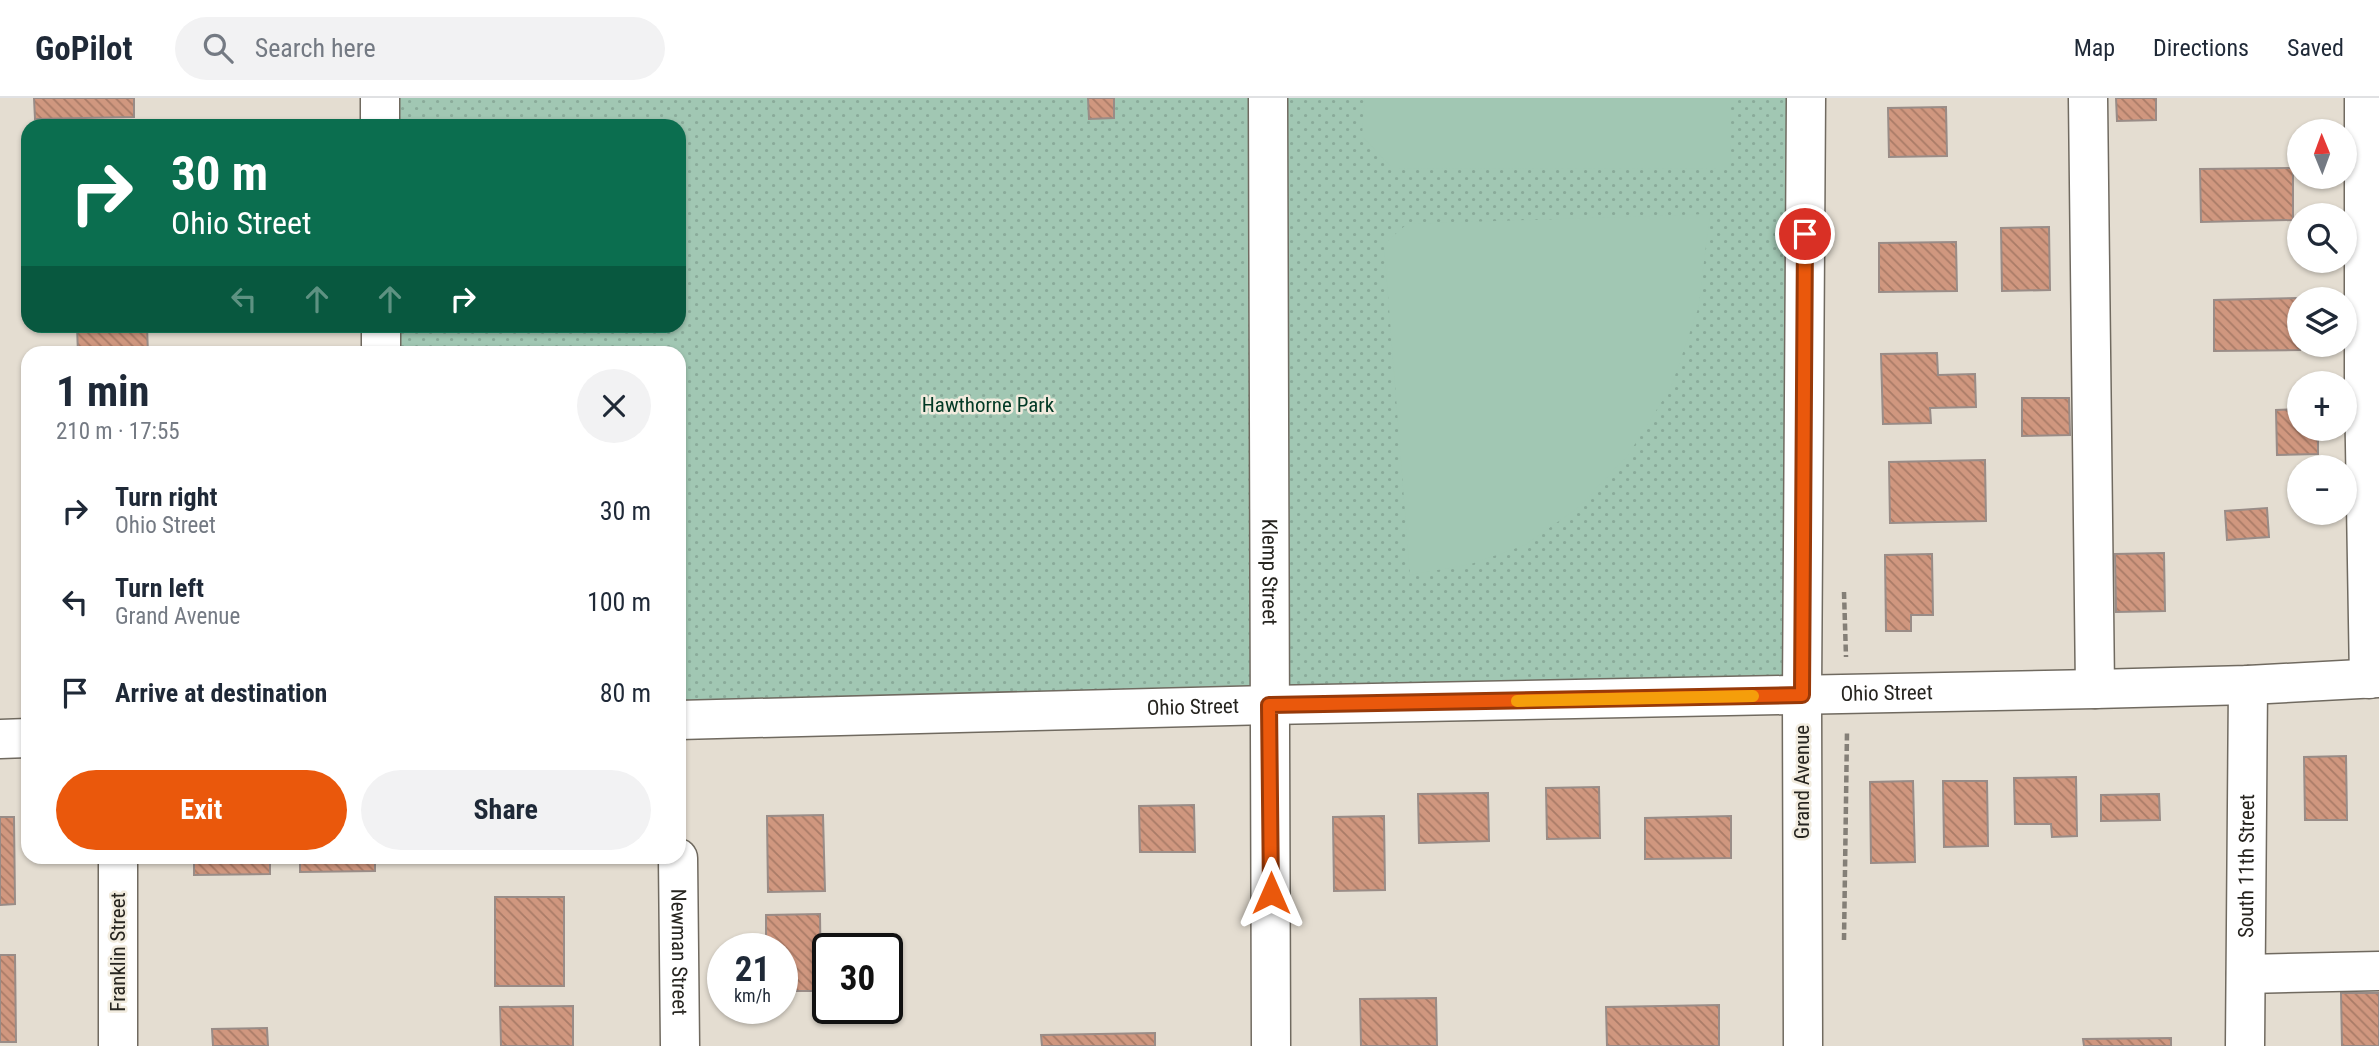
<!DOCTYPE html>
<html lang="en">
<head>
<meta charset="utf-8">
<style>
  body { margin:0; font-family:"Roboto Condensed",sans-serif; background:#f2f2f3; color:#1f2937; height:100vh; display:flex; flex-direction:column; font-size:26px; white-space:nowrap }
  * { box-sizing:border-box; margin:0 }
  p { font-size:23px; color:#747a83 }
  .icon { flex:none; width:38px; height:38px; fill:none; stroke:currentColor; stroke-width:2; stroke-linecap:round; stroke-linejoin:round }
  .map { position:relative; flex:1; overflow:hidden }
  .panel { position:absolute; left:21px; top:248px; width:665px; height:518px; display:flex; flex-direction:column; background:#fff; border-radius:21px; box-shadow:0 2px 5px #0004 }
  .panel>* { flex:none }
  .guide { position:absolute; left:21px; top:21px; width:665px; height:214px; border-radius:21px; box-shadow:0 2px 5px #0004; background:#0b6e4f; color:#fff; overflow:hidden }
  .needle { width:46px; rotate:359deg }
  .controls { position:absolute; left:2287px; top:21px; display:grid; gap:14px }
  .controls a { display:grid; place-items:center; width:70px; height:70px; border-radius:50%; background:#fff; box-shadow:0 2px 5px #0004; font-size:35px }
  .speed { position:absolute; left:707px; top:835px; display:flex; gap:14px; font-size:35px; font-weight:700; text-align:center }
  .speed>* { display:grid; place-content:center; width:91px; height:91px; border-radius:50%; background:#fff; box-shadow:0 2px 5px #0004; line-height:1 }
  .speed small { font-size:18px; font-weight:400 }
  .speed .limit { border:4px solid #111; border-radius:10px; background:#fff; color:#111 }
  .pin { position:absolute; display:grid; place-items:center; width:60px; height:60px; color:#fff; margin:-30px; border:4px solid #fff; border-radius:50%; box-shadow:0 2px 7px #0007 }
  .me { position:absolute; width:77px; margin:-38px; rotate:0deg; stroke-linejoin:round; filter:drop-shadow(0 0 5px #0008) }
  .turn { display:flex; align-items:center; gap:24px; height:147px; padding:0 35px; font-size:32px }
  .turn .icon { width:91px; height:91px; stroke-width:2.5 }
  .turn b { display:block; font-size:49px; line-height:60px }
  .lanes { display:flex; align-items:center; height:66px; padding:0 35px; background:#0003; justify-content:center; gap:35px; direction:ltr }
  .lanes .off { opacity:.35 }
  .round { display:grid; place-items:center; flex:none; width:74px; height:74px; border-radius:37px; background:#f2f2f3 }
  .headline { display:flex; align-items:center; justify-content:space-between; height:119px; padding:0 35px }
  h1 { font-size:42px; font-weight:700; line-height:52px }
  .action { display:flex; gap:14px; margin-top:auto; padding:14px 35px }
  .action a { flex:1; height:80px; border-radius:42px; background:#ea580c; color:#fff; font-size:28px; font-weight:700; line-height:80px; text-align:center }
  .action a+a { background:#f2f2f3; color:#1f2937 }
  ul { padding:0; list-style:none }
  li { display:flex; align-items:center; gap:21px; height:91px; padding:0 35px }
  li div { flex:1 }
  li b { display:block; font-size:26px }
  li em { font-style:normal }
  header { display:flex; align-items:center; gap:42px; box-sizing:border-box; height:98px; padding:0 35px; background:#fff; border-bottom:2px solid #e0e1e3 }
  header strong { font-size:33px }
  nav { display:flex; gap:38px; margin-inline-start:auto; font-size:24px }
  .search { width:490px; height:63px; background:#f2f2f3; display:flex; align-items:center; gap:18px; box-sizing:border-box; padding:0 24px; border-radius:38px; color:#747a83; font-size:26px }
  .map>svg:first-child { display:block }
</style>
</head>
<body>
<header>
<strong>GoPilot</strong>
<div class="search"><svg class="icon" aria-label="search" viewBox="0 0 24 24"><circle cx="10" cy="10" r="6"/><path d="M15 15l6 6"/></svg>Search here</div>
<nav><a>Map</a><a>Directions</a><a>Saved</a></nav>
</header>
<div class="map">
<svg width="2379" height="948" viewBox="0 0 2379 948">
  <defs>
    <pattern id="park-dots" width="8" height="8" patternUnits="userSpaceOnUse" patternTransform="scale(1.75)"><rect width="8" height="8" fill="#a1c7b3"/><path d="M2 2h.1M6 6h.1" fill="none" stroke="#8aab9a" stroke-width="1.8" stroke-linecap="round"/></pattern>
    <pattern id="building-back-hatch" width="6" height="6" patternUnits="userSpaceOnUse" patternTransform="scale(1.75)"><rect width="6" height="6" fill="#d0977f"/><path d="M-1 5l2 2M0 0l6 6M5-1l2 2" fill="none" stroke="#a97b67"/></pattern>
  </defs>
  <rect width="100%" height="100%" fill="#e4ddd1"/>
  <path fill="url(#park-dots)" d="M380 0H1806L1802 597 679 622V256L381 255V228H679V28H380Z"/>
  <g fill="#a1c7b3">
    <path d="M1365 0H1731L1730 71 1392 70 1362 38Z"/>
    <path d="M1710 116 1698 211 1671 289 1628 357 1579 409 1525 447 1471 466 1410 477 1384 146 1407 126Z"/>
  </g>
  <g fill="url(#building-back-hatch)" stroke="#998c87" stroke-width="2">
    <path d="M34 0H134V19L35 21Z"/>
    <path d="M1088 0H1114V20L1089 21Z"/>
    <path d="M2116 0H2156V22L2117 23Z"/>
    <path d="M1946 9 1947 58 1889 59 1888 10Z"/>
    <path d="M2293 70V122L2201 124 2200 71Z"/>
    <path d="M2049 129 2050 192 2002 193 2001 130Z"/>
    <path d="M1956 144 1957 193 1879 194V145Z"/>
    <path d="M2299 200 2300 252 2214 253V202Z"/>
    <path d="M77 228H147L148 256H78Z"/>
    <path d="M1937 255 1938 277 1975 276 1976 309 1930 310 1931 325 1883 326 1881 256Z"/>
    <path d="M2022 300H2069L2070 337 2022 338Z"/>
    <path d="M2300 311V331H2318V356L2277 357 2276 312Z"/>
    <path d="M1985 362 1986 423 1890 425 1889 364Z"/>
    <path d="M2267 410 2269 439 2227 442 2225 413Z"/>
    <path d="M2164 455 2165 513 2116 514 2115 456Z"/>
    <path d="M1932 456 1933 517H1911V533H1886L1885 457Z"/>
    <path d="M2346 658 2347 722H2305L2304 659Z"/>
    <path d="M2076 679 2077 738 2052 739 2051 726H2015L2014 680Z"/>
    <path d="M1913 683 1915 764 1871 765 1870 684Z"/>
    <path d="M1943 683H1987L1988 748 1944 749Z"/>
    <path d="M1599 689 1600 740 1547 741 1546 690Z"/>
    <path d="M1488 695 1489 743 1419 745 1418 696Z"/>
    <path d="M2159 696 2160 722 2101 723V697Z"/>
    <path d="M1194 707 1195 754H1140L1139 708Z"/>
    <path d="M823 717 825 793 768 794 767 718Z"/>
    <path d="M1384 718 1385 792 1334 793 1333 719Z"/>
    <path d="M1731 718V760L1645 761V720Z"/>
    <path d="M0 719H14L15 806 0 807Z"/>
    <path d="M194 760H270V776L194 777Z"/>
    <path d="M300 760H375V773L300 774Z"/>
    <rect x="495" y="799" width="69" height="89"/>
    <path d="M820 816 821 893H782V850H766V817Z"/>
    <path d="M0 857H15L16 944H0Z"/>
    <path d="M2341 895H2379V948H2342Z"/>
    <path d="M1436 900 1437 948H1361L1360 901Z"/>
    <path d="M1719 907V948H1607L1606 909Z"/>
    <path d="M573 908V948H501L500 909Z"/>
    <path d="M267 930 268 948H213L212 931Z"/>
    <path d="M1155 935V948H1042L1041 937Z"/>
    <path d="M2171 940V948H2084L2083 941Z"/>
  </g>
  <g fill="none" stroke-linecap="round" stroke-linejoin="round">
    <defs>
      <g id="minor">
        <path d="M380 0V28"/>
        <path id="s1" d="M1268 0 1271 948"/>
        <path d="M2088 0 2095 591"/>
        <path d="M2364 0V289L2369 581"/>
        <path d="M381 228V256"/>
        <path id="s2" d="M679 622 1269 607 2095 591 2248 587 2379 580"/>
        <path d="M0 641 28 640"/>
        <path id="s3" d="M678 760 680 948"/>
        <path d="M2246 876 2379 873"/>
        <path d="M118 948V760"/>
        <path d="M1803 948 1802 597 1806 0"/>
        <path id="s4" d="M2245 948 2248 587"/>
      </g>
    </defs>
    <use href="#minor" stroke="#706a60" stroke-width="41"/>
    <g stroke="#847f77" stroke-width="4.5" stroke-dasharray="7 3.5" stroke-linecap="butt">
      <path d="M1844 494 1846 559"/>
      <path d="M1844 842 1847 634"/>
    </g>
    <use href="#minor" stroke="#fff" stroke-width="38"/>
  </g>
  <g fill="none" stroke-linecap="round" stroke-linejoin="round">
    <defs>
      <path id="route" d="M1271 795 1269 607 1802 597 1805 136"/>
    </defs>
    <use href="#route" stroke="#983908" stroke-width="18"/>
    <use href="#route" stroke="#ea580c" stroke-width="12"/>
    <path stroke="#f59e0b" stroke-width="12" d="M1517 603 1753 598"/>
  </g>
  <g text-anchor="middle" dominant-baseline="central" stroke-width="5" stroke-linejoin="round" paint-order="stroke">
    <g font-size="21" fill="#013824" stroke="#f1ebde">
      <text x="988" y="307">Hawthorne Park</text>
    </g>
    <g font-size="21" fill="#26241f" stroke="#f1ebde">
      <text stroke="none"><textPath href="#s1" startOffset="474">Klemp Street</textPath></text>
      <text stroke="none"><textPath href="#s2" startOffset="1208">Ohio Street</textPath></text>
      <text stroke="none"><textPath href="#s2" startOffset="514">Ohio Street</textPath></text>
      <text transform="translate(1802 684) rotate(-90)">Grand Avenue</text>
      <text stroke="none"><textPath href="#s4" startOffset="180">South 11th Street</textPath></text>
      <text transform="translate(118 854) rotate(-90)">Franklin Street</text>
      <text stroke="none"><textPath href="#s3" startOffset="94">Newman Street</textPath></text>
    </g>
  </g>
</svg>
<div class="controls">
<a><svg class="needle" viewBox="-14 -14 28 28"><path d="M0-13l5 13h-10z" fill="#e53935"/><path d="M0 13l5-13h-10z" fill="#747a83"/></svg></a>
<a><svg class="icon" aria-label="search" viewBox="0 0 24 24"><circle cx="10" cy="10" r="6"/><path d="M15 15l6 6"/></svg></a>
<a><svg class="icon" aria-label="layers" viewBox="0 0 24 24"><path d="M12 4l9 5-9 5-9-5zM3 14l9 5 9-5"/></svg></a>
<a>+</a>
<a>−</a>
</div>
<div class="speed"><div>21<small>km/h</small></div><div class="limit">30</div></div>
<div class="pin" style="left:1805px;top:136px;background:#d93025"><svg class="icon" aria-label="arrive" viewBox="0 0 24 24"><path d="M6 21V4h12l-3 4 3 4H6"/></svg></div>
<svg class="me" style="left:1271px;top:795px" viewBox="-20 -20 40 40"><path d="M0-17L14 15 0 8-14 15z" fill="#ea580c" stroke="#fff" stroke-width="4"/></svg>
<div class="guide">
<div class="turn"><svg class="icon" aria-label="right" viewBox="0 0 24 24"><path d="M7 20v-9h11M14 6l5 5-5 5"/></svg><div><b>30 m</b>Ohio Street</div></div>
<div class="lanes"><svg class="icon off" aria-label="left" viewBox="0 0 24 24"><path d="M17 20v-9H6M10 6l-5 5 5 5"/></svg><svg class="icon off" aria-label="ahead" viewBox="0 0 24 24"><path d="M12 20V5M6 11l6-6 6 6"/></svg><svg class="icon off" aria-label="ahead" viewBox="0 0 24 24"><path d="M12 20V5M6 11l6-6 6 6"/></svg><svg class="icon" aria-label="right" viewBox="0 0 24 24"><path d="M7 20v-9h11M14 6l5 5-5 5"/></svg></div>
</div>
<section class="panel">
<div class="headline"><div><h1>1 min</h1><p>210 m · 17:55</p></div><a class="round"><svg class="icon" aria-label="close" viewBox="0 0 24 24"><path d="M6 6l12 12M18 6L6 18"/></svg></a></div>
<ul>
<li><svg class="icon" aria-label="right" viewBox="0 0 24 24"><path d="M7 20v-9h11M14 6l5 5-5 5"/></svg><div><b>Turn right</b><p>Ohio Street</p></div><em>30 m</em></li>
<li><svg class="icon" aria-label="left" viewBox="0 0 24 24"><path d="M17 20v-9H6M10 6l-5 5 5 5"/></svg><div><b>Turn left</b><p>Grand Avenue</p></div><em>100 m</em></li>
<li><svg class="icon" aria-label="arrive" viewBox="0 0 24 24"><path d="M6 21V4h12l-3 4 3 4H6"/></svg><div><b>Arrive at destination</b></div><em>80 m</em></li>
</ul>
<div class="action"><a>Exit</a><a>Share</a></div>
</section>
</div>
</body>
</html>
